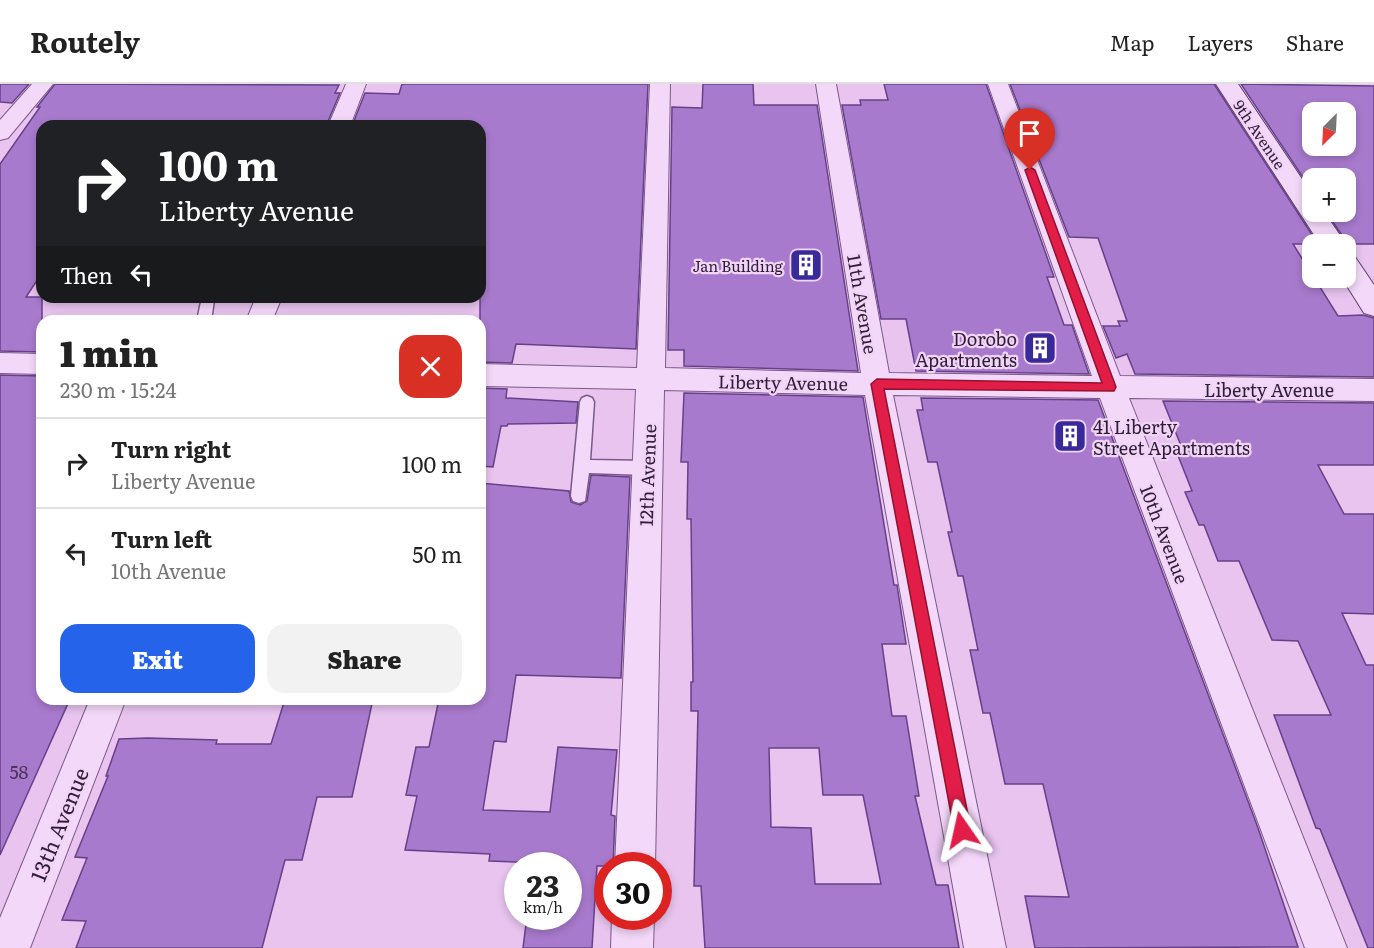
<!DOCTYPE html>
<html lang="en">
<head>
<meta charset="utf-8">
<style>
  body { margin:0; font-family:Literata,serif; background:#f2f2f2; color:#222; height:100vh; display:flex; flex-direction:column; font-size:22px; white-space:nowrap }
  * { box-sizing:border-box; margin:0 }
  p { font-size:20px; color:#767676 }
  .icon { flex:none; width:33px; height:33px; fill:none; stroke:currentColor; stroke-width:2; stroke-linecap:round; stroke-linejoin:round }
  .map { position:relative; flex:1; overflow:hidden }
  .sheet { position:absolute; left:36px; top:231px; width:450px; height:390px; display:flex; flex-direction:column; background:#fff; border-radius:18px; box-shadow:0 3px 9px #0003 }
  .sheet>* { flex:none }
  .banner { position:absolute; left:36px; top:36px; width:450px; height:183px; border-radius:18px; box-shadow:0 3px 9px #0003; background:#202124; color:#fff; overflow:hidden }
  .needle { width:39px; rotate:204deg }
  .tools { position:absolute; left:1302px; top:18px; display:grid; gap:12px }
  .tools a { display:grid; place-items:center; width:54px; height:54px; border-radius:12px; background:#fff; box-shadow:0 3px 9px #0003; font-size:30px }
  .speed { position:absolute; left:504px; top:768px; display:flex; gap:12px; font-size:30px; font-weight:700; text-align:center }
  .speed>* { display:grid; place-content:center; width:78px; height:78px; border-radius:50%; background:#fff; box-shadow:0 3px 9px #0003; line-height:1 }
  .speed small { font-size:15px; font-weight:400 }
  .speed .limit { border:9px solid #d22; background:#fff; color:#111 }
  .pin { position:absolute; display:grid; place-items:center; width:51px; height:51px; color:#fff; margin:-62px -26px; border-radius:50% 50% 50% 0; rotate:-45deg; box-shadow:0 0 6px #0007 }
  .pin .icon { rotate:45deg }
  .me { position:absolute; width:66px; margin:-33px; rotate:349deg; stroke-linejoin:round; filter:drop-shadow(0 0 4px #0008) }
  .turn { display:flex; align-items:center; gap:21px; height:126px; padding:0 24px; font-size:27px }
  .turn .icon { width:78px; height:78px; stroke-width:2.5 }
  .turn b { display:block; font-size:42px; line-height:51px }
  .then { display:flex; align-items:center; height:57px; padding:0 24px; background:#0003; gap:12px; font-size:22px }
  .round { display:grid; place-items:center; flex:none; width:63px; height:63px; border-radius:18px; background:#f2f2f2 }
  .head { display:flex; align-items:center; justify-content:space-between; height:102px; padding:0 24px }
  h1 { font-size:36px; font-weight:800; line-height:45px }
  .cta { display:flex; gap:12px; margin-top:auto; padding:12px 24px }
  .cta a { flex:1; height:69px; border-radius:18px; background:#2563eb; color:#fff; font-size:24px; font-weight:800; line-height:69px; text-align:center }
  .cta a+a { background:#f2f2f2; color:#222 }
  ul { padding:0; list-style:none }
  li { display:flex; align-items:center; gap:18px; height:90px; padding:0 24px; border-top:2px solid #e0e0e0 }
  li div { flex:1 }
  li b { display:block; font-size:22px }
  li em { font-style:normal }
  header { display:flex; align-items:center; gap:36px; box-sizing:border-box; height:84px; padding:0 30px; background:#fff; border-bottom:2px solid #e0e0e0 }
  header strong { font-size:28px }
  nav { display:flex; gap:33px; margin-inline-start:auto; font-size:21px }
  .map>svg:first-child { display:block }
</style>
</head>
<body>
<header>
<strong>Routely</strong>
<nav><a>Map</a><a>Layers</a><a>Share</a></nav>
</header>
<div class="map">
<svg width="1374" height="864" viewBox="0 0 1374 864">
  <rect width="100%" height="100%" fill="#e8c4ef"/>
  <g fill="#a87acd" stroke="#674089" stroke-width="1.5" fill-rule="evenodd">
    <path d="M0 0H29L12 19 0 18Z"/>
    <path d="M55 0 339 1 335 9H340L326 42H42V189L26 213H42V268L0 267V80L40 23H37Z"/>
    <path d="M402 0H648L636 265 516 260 512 279 480 278V42H352L365 9 399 10Z"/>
    <path d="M703 0H753L754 21H817L858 287 684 282V266H668L672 23 702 24Z"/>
    <path d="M884 0H986L1054 193H1047L1064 241H1072L1089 290 916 287 906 235H881L842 21H861L860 16H888Z"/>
    <path d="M1010 0H1214L1318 160H1293L1338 232 1363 231 1374 234V293L1135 290 1127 270 1116 274 1103 242H1120L1118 237H1127L1098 154 1069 153Z"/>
    <path d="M1241 0 1374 2V160H1348L1326 128H1346V94H1312V107ZM1312 28H1346V62H1312Z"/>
    <path d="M0 291 42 292V615H70L0 771Z"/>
    <path d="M480 304 507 305 506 314 578 318 576 339 508 340 507 342H501L493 383 480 382Z"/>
    <path d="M684 309 863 313 894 501H897L906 560H882L892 632H906L919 712H915L936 801H948L959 864H705L701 802H694L698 627H691V598H693L691 435H687L688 378H681ZM769 664H819L823 711H863L881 800H815L811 744 771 743Z"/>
    <path d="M921 314 1098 316 1258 744 1298 863 1035 864 1025 812 1069 813 1043 700H1005L990 629H983L970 566H978L963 492H958L948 448H952L937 378H928L917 326H923Z"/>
    <path d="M1163 317 1374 319V381H1318L1344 430H1374V530L1342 529 1366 581H1374V864H1368L1320 745 1316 744 1274 631H1331L1298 557 1272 556 1239 477H1218L1204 441H1199L1185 408 1192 407 1177 369H1184Z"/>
    <path d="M591 391 630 393 621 594 516 591 506 658 494 657 483 726 550 728 558 663 617 666 611 731 615 732 613 782H597L592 864H523L527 832H568V780L489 777 490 770 405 766 417 712 406 711 416 663H429L439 615H480V399L569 407 571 418 580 421 587 417Z"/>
    <path d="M285 615H373L352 713H317L302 776H285L262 864H76L86 837 62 836 87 774 75 773 108 692H106L119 655 148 654 217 656 216 660H271Z"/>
  </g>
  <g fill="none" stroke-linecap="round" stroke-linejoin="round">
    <defs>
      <g id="lane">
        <path d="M202 213H212L214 216 211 237H197Z"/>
        <path d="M587 312 592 314 594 318 590 376 647 377 653 379 655 384 653 389 647 391 589 389 585 417 579 419 573 417 571 412 580 318 582 314Z"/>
      </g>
      <g id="street">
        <path d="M32 0H53L8 54 0 56V36Z"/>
        <path d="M346 0H366L350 42H328Z"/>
        <path d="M650 0H670L665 284 861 289 816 0H836L889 289 1092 292 988 0H1008L1120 292 1374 295V317L1129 314 1347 864H1305L1100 314 893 311 1006 864H964L865 311 664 306 655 782H615L636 305 480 302V280L637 284Z"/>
        <path d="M256 213H282L272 237H246Z"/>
        <path d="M0 269 42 270V290L0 289Z"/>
        <path d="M90 615H126L30 864H0V834Z"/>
        <path d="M612 832H654L653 864H611Z"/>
      </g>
      <g id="secondary">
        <path d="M1216 0H1238L1312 110V128H1324L1346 160V161L1320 160Z"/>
        <path d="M1346 170 1355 173 1374 201V232L1364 229 1342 194H1346Z"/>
      </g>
    </defs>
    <use href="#lane" stroke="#7a5a8a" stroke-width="3"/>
    <use href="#street" stroke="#7a5a8a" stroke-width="2"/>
    <use href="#secondary" stroke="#5b3e6b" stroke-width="2"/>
    <use href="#lane" fill="#f4d8f9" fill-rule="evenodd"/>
    <use href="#street" fill="#f4d8f9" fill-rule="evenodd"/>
    <use href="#secondary" fill="#f4d8f9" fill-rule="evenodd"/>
  </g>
  <path fill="#e11d48" stroke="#92132f" stroke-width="1.5" d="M1030 83 1035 86 1116 303 1114 307 884 305 971 746 968 752 962 755 956 752 954 746 871 300 877 295 1102 299 1025 86Z"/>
  <defs>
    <symbol id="building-square" viewBox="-11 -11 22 22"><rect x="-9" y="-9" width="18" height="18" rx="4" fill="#392a99" stroke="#f1d4f6"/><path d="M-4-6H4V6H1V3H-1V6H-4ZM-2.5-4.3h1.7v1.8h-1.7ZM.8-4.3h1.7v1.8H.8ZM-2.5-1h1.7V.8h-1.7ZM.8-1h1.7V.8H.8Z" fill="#fff"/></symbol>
  </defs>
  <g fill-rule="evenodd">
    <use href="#building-square" x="787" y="162" width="38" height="38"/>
    <use href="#building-square" x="1021" y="245" width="38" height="38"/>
    <use href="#building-square" x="1051" y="333" width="38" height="38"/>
  </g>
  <g text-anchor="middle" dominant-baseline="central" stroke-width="4.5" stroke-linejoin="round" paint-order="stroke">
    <g font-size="15" fill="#2f1e39" stroke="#f1d4f6">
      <text transform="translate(1260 50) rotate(56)">9th Avenue</text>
    </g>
    <g font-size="15" fill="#2f1e39" stroke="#f1d4f6" text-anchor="end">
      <text x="783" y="181">Jan Building</text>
    </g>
    <g font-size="18" fill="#2f1e39" stroke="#f1d4f6">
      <text transform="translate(863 220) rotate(80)">11th Avenue</text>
      <text transform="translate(783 298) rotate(1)">Liberty Avenue</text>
      <text x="1269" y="305">Liberty Avenue</text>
      <text transform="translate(647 391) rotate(-88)">12th Avenue</text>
      <text transform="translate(1165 450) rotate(69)">10th Avenue</text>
    </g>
    <g font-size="18" fill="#2f1e39" stroke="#f1d4f6" text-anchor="end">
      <text x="1017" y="254">Dorobo<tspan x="1017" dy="21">Apartments</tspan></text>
      <text x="1093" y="342" text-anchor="start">41 Liberty<tspan x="1093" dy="21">Street Apartments</tspan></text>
    </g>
    <g font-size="18" fill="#4d355e">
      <text x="19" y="687">58</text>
    </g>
    <g font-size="21" fill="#2f1e39" stroke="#f1d4f6">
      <text transform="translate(58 740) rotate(-68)">13th Avenue</text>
    </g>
  </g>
</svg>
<div class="tools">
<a><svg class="needle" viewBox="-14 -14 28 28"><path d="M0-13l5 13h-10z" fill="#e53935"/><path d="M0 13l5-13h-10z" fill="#767676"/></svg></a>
<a>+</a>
<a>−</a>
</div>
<div class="speed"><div>23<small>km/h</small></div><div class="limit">30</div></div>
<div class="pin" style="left:1030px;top:86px;background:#d93025"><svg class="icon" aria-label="arrive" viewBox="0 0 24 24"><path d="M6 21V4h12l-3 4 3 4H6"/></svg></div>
<svg class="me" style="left:962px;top:746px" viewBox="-20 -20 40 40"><path d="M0-17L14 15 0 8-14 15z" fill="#e11d48" stroke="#fff" stroke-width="4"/></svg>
<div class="banner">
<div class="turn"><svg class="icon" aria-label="right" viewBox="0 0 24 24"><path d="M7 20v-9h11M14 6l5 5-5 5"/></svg><div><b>100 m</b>Liberty Avenue</div></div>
<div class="then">Then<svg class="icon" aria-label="left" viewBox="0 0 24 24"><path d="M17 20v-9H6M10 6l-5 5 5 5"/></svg></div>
</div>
<section class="sheet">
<div class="head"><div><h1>1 min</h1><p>230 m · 15:24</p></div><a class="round" style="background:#d93025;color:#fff"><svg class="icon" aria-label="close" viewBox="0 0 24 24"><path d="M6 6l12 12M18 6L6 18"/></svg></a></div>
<ul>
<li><svg class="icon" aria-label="right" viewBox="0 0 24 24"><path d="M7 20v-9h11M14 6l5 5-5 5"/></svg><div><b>Turn right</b><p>Liberty Avenue</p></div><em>100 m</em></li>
<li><svg class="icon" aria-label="left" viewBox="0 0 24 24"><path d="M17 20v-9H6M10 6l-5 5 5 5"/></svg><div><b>Turn left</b><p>10th Avenue</p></div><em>50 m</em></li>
</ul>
<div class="cta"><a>Exit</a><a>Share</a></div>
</section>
</div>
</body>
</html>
